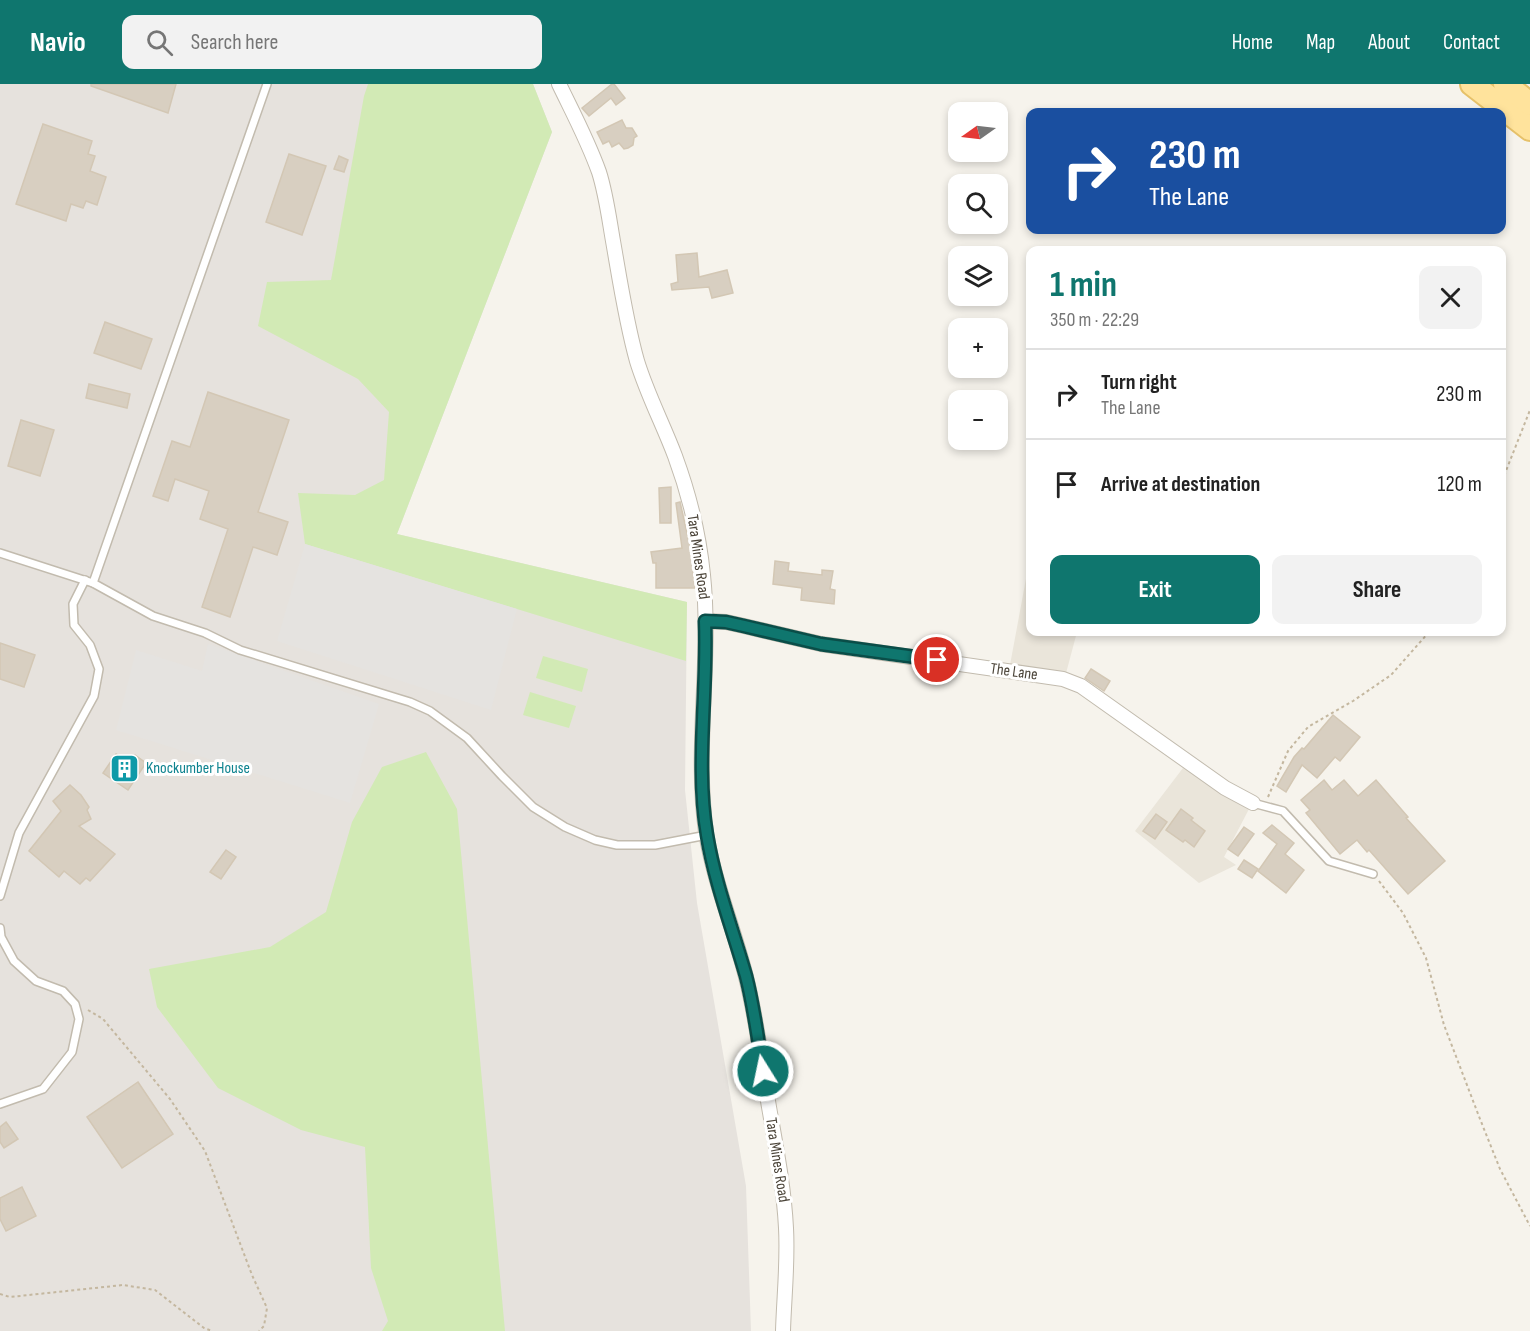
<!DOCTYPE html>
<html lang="en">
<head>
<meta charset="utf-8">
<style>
  body { margin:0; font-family:"Sofia Sans Condensed",sans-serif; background:#f2f2f2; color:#222; height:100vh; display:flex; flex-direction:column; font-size:22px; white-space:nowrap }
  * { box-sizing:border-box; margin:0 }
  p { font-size:20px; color:#767676 }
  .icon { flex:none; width:33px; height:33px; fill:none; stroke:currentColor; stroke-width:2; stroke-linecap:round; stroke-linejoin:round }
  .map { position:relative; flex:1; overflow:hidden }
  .side { position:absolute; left:1026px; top:162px; width:480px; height:390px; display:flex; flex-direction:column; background:#fff; border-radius:12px; box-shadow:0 3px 9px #0003 }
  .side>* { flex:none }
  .hud { position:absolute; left:1026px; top:24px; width:480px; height:126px; border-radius:12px; box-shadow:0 3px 9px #0003; background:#1a4fa0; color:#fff; overflow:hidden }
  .needle { width:39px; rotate:256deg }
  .fabs { position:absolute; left:948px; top:18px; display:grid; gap:12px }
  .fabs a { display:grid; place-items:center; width:60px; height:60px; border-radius:12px; background:#fff; box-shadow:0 3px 9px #0003; font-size:30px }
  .pin { position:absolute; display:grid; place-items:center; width:51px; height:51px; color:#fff; margin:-26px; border:3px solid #fff; border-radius:50%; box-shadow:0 2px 6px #0007 }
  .me { position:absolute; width:66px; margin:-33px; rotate:350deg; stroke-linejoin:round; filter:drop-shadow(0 0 4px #0008) }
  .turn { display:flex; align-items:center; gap:21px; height:126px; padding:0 24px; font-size:27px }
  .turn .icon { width:78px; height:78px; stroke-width:2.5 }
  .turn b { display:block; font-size:42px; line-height:51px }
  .round { display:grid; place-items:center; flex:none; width:63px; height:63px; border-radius:12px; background:#f2f2f2 }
  .headline { display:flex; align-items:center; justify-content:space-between; height:102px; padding:0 24px }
  h1 { font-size:36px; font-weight:700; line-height:45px; color:#0f766e }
  .action { display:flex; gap:12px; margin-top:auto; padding:12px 24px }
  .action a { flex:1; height:69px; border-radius:12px; background:#0f766e; color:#fff; font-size:24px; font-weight:700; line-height:69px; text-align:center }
  .action a+a { background:#f2f2f2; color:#222 }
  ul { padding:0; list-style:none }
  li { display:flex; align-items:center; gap:18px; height:90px; padding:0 24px; border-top:2px solid #e0e0e0 }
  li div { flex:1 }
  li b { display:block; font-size:22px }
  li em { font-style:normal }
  header { display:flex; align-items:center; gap:36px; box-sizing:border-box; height:84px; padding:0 30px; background:#0f766e; color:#fff }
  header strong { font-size:28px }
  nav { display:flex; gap:33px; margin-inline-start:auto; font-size:21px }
  .search { width:420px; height:54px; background:#f2f2f2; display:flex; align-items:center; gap:15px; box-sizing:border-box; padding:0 21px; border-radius:12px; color:#767676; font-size:22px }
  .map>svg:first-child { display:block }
</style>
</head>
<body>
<header>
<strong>Navio</strong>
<div class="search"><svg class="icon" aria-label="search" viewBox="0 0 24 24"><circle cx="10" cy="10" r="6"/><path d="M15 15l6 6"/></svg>Search here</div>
<nav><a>Home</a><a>Map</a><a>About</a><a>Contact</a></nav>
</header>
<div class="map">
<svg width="1530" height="1247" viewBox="0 0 1530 1247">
  <rect width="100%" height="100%" fill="#f6f3ec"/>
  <g fill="#eae5da">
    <path d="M1030 473V548H1077L1065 593 1010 581Z"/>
    <path d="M1183 684 1249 725 1224 773 1236 781 1199 799 1135 747Z"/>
  </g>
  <path fill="#e6e2dd" d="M0 0H533L552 48 397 450 687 518 685 706 697 819 746 1102 751 1247H0Z"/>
  <g fill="#d2eab5">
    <path d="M368 0H533L552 48 397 450 687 518 686 577 305 460 298 409 355 411 384 396 389 328 358 295 258 242 267 198 331 196 364 12Z"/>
    <path d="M543 572 588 585 582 608 536 594Z"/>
    <path d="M530 608 576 622 569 644 523 631Z"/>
    <path d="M426 668 457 725 505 1247H382L388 1237 371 1184 365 1063 301 1046 218 1004 157 923 149 885 270 863 326 828 352 738 382 683Z"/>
  </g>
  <g fill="#e5e3e0">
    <path d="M305 460 517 525 491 626 277 557Z"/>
    <path d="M208 560 379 620 350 719 116 646 136 566 202 587Z"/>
  </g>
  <g fill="#d8cfc1" stroke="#d3c7b4" stroke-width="1.5">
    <path d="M91 0H176L168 29 91 2Z"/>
    <path d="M612 0H614L625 14 616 21 611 14 589 32 582 24Z"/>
    <path d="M622 36 626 44H632L637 52 634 54 633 61 628 64 624 65 619 59 612 63 609 57 603 60 597 48Z"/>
    <path d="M43 40 92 57 88 70 95 72 90 87 106 93 97 121 86 117 83 124 71 120 66 137 16 120Z"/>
    <path d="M289 70 326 82 302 151 266 138Z"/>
    <path d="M339 72 348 76 344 88 334 85Z"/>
    <path d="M697 169 699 193 727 186 733 209 712 214 709 203 672 206 671 200 678 198 676 171Z"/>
    <path d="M105 238 152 255 141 285 94 269Z"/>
    <path d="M89 300 130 310 127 324 86 314Z"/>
    <path d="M208 308 289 336 258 428 288 438 277 471 253 463 230 533 202 523 228 445 200 435 209 407 175 395 168 417 153 412 172 357 190 363Z"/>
    <path d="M21 336 54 346 40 392 8 382Z"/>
    <path d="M671 403V439H660L659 404Z"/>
    <path d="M680 418 690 462 695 504H656V479H653L651 468 682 464 676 419Z"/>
    <path d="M775 477 789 479 788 487 822 491V486L833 487 830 505 835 506 834 520 801 516 802 504 773 500Z"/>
    <path d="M0 559 35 571 24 603 0 595Z"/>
    <path d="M1091 585 1110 597 1104 607 1085 594Z"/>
    <path d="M1333 631 1360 653 1340 677 1335 673 1317 694 1302 681 1286 708 1277 702 1294 673 1302 664 1304 665Z"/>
    <path d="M116 670 130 679 135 671 146 679 128 706 103 689Z"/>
    <path d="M1324 696 1332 706 1344 696 1358 712 1376 696 1408 733 1406 734 1445 777 1408 810 1369 766 1367 768 1357 756 1340 770 1306 729 1310 726 1301 716Z"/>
    <path d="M70 701 81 711 89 723 87 726 91 735 79 742 115 770 90 797 86 794 80 800 64 787 59 793 29 767 61 727 53 717Z"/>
    <path d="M1181 725 1193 734 1191 736 1205 747 1194 763 1185 756 1183 758 1166 746Z"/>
    <path d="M1156 730 1167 738 1155 755 1143 747Z"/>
    <path d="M1272 741 1294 759 1285 770 1304 786 1286 809 1258 787 1277 760 1263 749Z"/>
    <path d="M1244 743 1254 750 1238 772 1228 765Z"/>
    <path d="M226 766 236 773 221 795 210 788Z"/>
    <path d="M1244 776 1258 785 1252 794 1238 785Z"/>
    <path d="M138 998 173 1050 122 1084 87 1033Z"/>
    <path d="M6 1038 18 1055 4 1064 0 1058V1043Z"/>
    <path d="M22 1103 36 1132 6 1147 0 1135V1114Z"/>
  </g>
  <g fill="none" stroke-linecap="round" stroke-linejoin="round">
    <defs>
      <g id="lane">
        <path d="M0 469 93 499 153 532 205 549 240 566 410 618 430 627 467 654 502 692 533 723 565 743 595 756 617 761H655L707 751"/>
        <path d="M93 499 267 0"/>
        <path d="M1253 719 1283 727 1329 777 1373 790"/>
        <path d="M0 812 19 749 94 612 99 585 90 561 74 541 73 520 85 496"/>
        <path d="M0 844 1 853 14 877 36 897 63 907 75 920 79 935 72 968 43 1005 0 1020"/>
      </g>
      <g id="street">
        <path d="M559 0C573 29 588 57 599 88 606 110 609 134 613 157 620 197 626 238 637 277 647 310 663 340 675 372 689 410 699 450 703 491 712 576 694 663 706 748 714 799 735 847 747 897 757 938 762 981 769 1023 776 1063 784 1104 786 1144 788 1178 784 1213 783 1247"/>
        <path d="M706 537 726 538 744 542 821 560 1063 595 1081 602 1225 704 1253 719"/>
      </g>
      <g id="primary">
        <path d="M1472 0 1530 45"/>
        <path d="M1505 0 1530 20"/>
      </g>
    </defs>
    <use href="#lane" stroke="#c2bbae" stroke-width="10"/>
    <use href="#street" stroke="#c2bbae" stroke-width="16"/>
    <use href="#primary" stroke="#e6c16a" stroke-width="26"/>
    <g stroke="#c4b79f" stroke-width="2" stroke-dasharray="3 3" stroke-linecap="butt">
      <path d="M1502 397 1530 326"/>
      <path d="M1268 713 1288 667 1308 643 1353 617 1391 591 1429 548"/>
      <path d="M1379 797 1403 829 1426 874 1444 941 1480 1035 1500 1085 1530 1142"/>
      <path d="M88 926 103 935 170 1015 205 1067 252 1191 267 1224 264 1242 259 1247"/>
      <path d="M0 1210 10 1213 123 1201 155 1206 204 1244 212 1247"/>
    </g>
    <use href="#lane" stroke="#fff" stroke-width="7"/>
    <use href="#street" stroke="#fff" stroke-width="14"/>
    <use href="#primary" stroke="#ffe39c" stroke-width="22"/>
  </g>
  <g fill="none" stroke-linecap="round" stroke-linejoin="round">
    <defs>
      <path id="route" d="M763 987C758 955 754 923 746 892 733 846 715 800 707 751 695 681 708 608 705 537L726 538 744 542 821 560 937 576"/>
    </defs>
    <use href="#route" stroke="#0a4d48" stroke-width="15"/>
    <use href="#route" stroke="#0f766e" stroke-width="10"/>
  </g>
  <defs>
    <symbol id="building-square" viewBox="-11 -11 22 22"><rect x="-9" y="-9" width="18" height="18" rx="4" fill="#0f9aa8" stroke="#fff"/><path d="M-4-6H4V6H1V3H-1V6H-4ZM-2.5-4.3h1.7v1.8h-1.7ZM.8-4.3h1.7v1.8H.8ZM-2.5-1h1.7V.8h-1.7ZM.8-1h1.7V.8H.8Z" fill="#fff"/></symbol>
  </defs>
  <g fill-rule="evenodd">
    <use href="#building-square" x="108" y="668" width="33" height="33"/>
  </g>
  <g text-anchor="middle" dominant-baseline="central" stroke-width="6" stroke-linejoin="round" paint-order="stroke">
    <g font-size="16" fill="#4b4439" stroke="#fff">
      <text transform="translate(698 473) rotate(82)">Tara Mines Road</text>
      <text transform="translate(1014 588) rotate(8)">The Lane</text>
      <text transform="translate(777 1076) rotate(81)">Tara Mines Road</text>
    </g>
    <g font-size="16" fill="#0d838f" stroke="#fff" text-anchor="start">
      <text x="146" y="684">Knockumber House</text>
    </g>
  </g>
</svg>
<div class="fabs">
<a><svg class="needle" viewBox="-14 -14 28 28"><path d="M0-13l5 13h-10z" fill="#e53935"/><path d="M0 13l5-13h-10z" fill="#767676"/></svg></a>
<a><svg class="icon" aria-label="search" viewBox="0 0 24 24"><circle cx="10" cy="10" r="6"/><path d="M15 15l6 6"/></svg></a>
<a><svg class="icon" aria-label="layers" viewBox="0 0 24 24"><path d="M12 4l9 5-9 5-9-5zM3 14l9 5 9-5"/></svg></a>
<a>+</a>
<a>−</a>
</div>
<div class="pin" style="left:937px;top:576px;background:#d93025"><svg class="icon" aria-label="arrive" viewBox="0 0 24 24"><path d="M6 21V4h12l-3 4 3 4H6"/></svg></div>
<svg class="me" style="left:763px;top:987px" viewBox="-20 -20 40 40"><circle r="17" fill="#0f766e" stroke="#fff" stroke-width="3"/><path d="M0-11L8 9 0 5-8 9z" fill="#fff"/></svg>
<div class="hud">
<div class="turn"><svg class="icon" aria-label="right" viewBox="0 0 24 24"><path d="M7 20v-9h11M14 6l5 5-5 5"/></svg><div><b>230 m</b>The Lane</div></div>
</div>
<section class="side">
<div class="headline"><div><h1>1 min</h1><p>350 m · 22:29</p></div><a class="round"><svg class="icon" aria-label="close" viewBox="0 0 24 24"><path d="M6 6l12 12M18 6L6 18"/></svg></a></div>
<ul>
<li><svg class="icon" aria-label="right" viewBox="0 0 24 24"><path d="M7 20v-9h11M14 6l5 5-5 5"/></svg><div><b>Turn right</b><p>The Lane</p></div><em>230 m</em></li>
<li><svg class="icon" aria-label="arrive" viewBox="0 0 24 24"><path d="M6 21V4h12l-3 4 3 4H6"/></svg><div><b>Arrive at destination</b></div><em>120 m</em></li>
</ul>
<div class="action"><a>Exit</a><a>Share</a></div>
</section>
</div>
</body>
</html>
